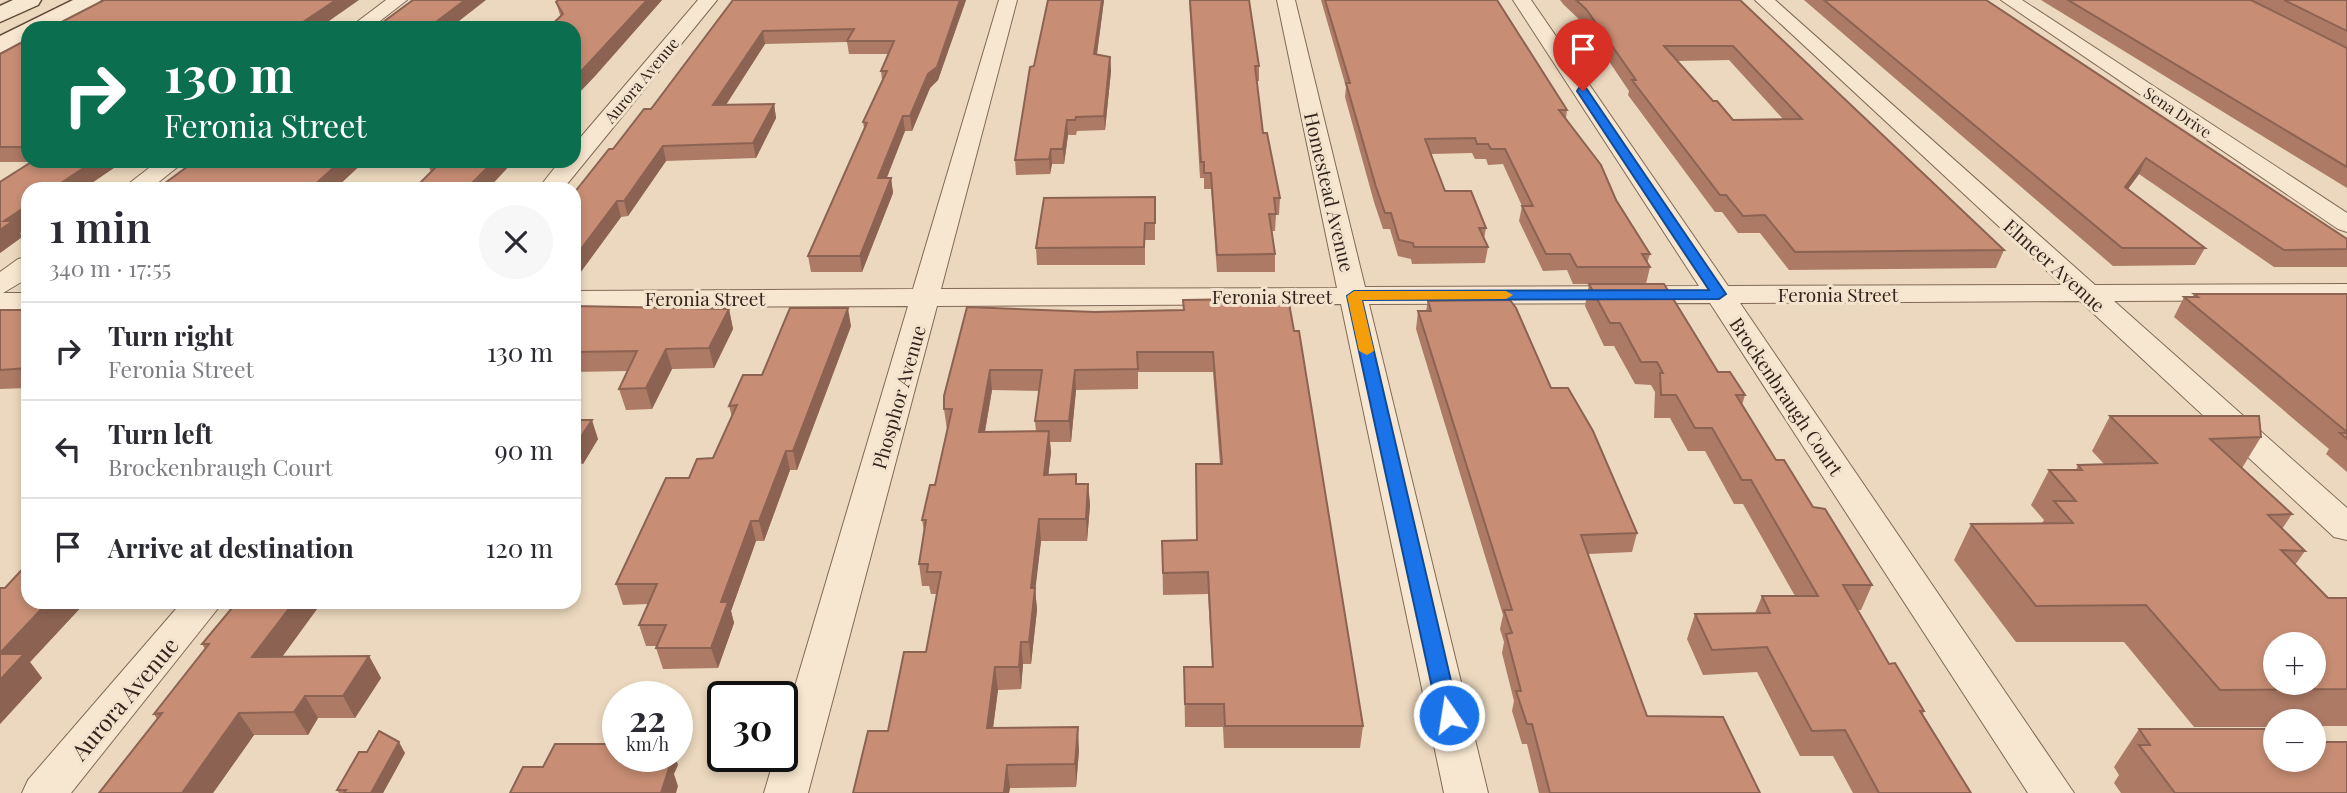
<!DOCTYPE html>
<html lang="en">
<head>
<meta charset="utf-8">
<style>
  body { margin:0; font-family:"Playfair Display",serif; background:#f7f7f7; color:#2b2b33; height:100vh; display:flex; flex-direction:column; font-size:26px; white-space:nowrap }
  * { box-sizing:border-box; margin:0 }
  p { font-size:23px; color:#7c7c81 }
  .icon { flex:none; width:38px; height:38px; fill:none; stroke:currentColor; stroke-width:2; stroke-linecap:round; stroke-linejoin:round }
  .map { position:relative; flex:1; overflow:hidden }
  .drawer { position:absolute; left:21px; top:182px; width:560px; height:427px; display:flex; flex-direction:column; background:#fff; border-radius:21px; box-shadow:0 4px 10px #0003 }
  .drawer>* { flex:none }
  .guide { position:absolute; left:21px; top:21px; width:560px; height:147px; border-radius:21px; box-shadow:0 4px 10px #0003; background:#0b6e4f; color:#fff; overflow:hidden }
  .buttons { position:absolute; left:2263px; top:632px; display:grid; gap:14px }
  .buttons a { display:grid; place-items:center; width:63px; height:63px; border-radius:50%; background:#fff; box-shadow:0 4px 10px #0003; font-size:35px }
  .speed { position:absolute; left:602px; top:681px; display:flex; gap:14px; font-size:35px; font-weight:700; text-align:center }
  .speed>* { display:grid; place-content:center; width:91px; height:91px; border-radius:50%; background:#fff; box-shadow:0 4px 10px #0003; line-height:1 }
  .speed small { font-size:18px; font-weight:400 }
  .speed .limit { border:4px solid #111; border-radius:10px; background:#fff; color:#111 }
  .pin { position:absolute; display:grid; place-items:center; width:60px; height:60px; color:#fff; margin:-72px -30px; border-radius:50% 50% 50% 0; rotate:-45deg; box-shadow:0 0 7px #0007 }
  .pin .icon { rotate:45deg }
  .me { position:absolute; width:77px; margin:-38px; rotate:347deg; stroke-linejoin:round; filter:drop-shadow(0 0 5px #0008) }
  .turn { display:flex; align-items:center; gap:24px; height:147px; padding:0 28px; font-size:32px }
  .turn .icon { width:91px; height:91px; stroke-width:2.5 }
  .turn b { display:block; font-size:49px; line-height:60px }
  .round { display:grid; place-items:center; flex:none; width:74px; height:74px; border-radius:37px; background:#f7f7f7 }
  .head { display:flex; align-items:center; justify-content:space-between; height:119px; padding:0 28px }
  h1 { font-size:42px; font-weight:600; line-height:52px }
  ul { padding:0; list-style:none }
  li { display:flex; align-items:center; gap:21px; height:98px; padding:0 28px; border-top:2px solid #e1e1e2 }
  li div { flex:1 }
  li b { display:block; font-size:26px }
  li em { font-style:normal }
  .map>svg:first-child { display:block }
</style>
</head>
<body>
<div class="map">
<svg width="2347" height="793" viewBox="0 0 2347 793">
  <rect width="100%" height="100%" fill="#ebd8be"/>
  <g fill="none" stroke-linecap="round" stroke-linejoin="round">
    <defs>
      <g id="minor">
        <path d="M386 0H407L371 28H349Z"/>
        <path d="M698 0H717L563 189H538L560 161H574V145Z"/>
        <path d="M999 0H1017L941 289 1337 288 1277 0H1295L1365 287 1699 286 1513 0H1531L1728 286 2062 285 1755 0H1775L2095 285 2347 284V300L2114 301 2347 508V540L2334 537 2080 301 1740 303 2074 793H2028L1710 303 1369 304 1488 793H1444L1341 304 937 306 808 793H764L775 756H782V730L908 306 574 307V291L913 289Z"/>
        <path d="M2001 0H2022L2347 213V232L2338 229Z"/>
        <path d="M158 161H185L150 189H122Z"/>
        <path d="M28 257V278L3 293H28V309H0V272L18 259Z"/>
        <path d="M182 602H223L71 793H22L28 780Z"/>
      </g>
      <g id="secondary">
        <path d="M13 0H41L38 5 0 22V6Z"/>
        <path d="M73 0H101L98 5 53 28H28V41L0 53V36Z"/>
      </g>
    </defs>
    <use href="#minor" stroke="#826958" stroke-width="2"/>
    <use href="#secondary" stroke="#644b3b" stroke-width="3"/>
    <use href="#minor" fill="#f7e7d0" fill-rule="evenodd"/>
    <use href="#secondary" fill="#f7e7d0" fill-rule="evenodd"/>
  </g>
  <g fill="#ac7a65" fill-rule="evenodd">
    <path d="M558 0H662L595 76 574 98V28L560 15 556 2Z"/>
    <path d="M733 0H966L938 80 930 88 912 131H905L886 178H891L893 193 862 272H811L808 256 864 128 863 122 882 80 881 71 888 54H849L847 42 765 44 726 104H774L776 118 756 158 666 161 628 216 621 217 580 273H574V193L613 149 651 109Z"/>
    <path d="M1048 0H1104L1097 55 1110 57 1111 71 1105 130 1077 131 1076 135H1068L1064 164H1052L1050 174 1016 175 1015 160Z"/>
    <path d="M1189 0H1249L1259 66V81H1257L1263 133 1280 198 1279 215H1276L1275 231H1272L1275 254V272H1217L1211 189H1204V178H1200Z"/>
    <path d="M1321 0H1497L1567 110 1566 118 1650 254 1647 263 1650 267 1646 284H1573L1567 270 1543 271 1519 221 1522 206 1503 164 1488 165 1486 159H1475L1472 153 1431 154 1445 191 1486 228 1484 239 1488 247 1485 263 1412 264 1411 259 1398 256 1390 229H1383L1374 202 1345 97 1346 87Z"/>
    <path d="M1560 0H1740L2004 250 1996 268 1789 270 1760 233H1738L1722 212H1715L1628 95 1629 91 1583 23 1564 5ZM1729 60 1783 119 1733 120 1713 101 1677 61Z"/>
    <path d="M1804 0H1986L2347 239V267H2274L2139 174 2128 189 2205 248 2195 265 2113 266Z"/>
    <path d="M2041 0H2347V188Z"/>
    <path d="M28 39V161H124L83 189H28V227L20 233 22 237 0 253 32 162H0V54Z"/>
    <path d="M432 161 488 189 431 172 428 165Z"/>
    <path d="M1155 197V240H1145V265H1037L1036 248Z"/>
    <path d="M1589 284 1718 372 1745 395 1742 405 1776 460 1813 507 1872 585 1861 610H1857L1889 664 1924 711 1923 714 1971 793H1853L1833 756H1800L1757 672 1703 675 1687 639 1695 614 1755 613 1762 596H1795L1743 504H1734L1705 451H1688L1670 418H1654L1655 392 1651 385 1635 384 1614 346H1604L1585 306Z"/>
    <path d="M2194 294H2347V472L2326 454 2329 449 2174 317 2184 297H2193Z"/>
    <path d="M1183 300 1247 304 1363 726 1360 748H1224L1223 727H1185L1184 667H1212L1208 594 1163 595 1162 541 1197 540 1196 464H1220L1213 372H1138V389L1076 390 1071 442H1050L1051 452 1048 475 1077 484H1088L1090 505 1087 541H1041L1035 588 1037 610 1031 664H1023L1021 689 998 690 993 728 1079 750 1076 787 1010 788 1009 793H853L888 731 926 652 937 594H931L929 586H922L919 564 924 531 922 520 935 485 947 430 944 409V396L1095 312 1183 310ZM992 390 1039 391 1035 421 1036 431 985 432Z"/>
    <path d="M1428 301 1551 388 1637 533 1632 552 1588 554 1647 716 1760 793H1539L1527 744H1522L1512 711 1514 701 1502 653 1504 642 1500 629 1503 615 1416 329 1418 311H1426Z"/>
    <path d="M574 306 729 309 733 329 714 368 672 369 652 409 626 410 619 389 627 371 574 372Z"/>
    <path d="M0 310H28V388L0 389Z"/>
    <path d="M851 326 797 470H790L764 541H756L731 611 734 623 718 668 663 669 656 648 657 646H646L639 625 648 604 623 605 616 584 689 478 713 458 732 417 729 406 762 375Z"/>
    <path d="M2110 416 2261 437 2242 468 2292 514 2282 529 2305 551 2295 565 2328 598H2347V726H2314V721H2275V727H2194L2124 642H2016L1954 560 1971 524 2042 523 2044 520 2031 505 2049 470H2076L2078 465 2104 464 2092 451Z"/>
    <path d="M574 420 598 439 583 464 574 463Z"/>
    <path d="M28 602H114L113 603 84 604 30 662 42 678 0 724Z"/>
    <path d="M322 602 282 657 369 656 381 678 355 718H318L308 735H254L213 793H99L157 719 154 714 205 649 202 644Z"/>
    <path d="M2139 729 2275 760 2347 793H2121L2114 783 2119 775 2114 767Z"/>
    <path d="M405 753 383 793H339L337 790Z"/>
  </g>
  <g fill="#8c6352">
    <path d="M336 0H359L319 28H294Z"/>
    <path d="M465 0H486L450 28H428Z"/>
    <path d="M647 0H662L595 76 574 98V79Z"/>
    <path d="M960 0H966L938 80 930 88 912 131 910 116Z"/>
    <path d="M1102 0H1104L1095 67 1094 54Z"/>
    <path d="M763 31 765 44 717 119 713 105Z"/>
    <path d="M1110 57 1111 71 1105 130 1104 116Z"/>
    <path d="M774 104 776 118 756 158 753 143Z"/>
    <path d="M903 116 905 131 881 193 878 178Z"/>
    <path d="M1067 120 1068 135 1064 164 1063 149Z"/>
    <path d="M663 146 666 161 628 216 624 201Z"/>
    <path d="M1051 149 1052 164 1050 174 1049 159Z"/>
    <path d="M2146 158 2139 174 2117 204 2125 187Z"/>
    <path d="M94 161H124L83 189H52Z"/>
    <path d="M341 161H365L335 189H310Z"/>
    <path d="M494 161H514L488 189H466Z"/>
    <path d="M891 178 893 193 862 272 860 256Z"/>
    <path d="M617 201 621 217 580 273 575 257Z"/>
    <path d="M28 205V227L20 233 22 237 0 253V230L4 221Z"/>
    <path d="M848 308 851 326 797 470 793 451Z"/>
    <path d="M729 309 733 329 714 368 709 348Z"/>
    <path d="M666 349 672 369 652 409 646 388Z"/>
    <path d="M990 370 992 390 981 453 979 432Z"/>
    <path d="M1075 370 1076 390 1071 442 1069 421Z"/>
    <path d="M592 420 598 439 583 464 576 444Z"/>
    <path d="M1049 431 1051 452 1046 496 1044 475Z"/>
    <path d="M786 451 790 470 764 541 759 521Z"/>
    <path d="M1088 484 1090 505 1087 541 1086 519Z"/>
    <path d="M1039 519 1041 541 1033 610 1031 588Z"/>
    <path d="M751 521 756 541 731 611 734 623 718 668 711 648 721 602Z"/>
    <path d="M1035 588 1037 610 1031 664 1029 642Z"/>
    <path d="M48 602H83L84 604 30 662 42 678 0 724V653Z"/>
    <path d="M294 602H322L266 679 252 657Z"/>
    <path d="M1021 642 1023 664 1021 689 1019 667Z"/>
    <path d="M369 656 381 678 355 718 343 696Z"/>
    <path d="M995 667 998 690 990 750 987 728Z"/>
    <path d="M305 696 318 718 308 735 294 712Z"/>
    <path d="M239 713 254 735 213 793H182Z"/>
    <path d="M1078 727 1079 750 1076 787 1075 764Z"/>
    <path d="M399 742 405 753 383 793H371Z"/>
    <path d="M665 756H675L678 765 674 774 678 786 676 793H661L662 765Z"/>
    <path d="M1007 765 1010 788 1009 793H1004Z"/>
  </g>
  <g fill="#c88e75" stroke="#8c6352" stroke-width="2" fill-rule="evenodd">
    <path d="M104 0H336L294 28H50Z"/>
    <path d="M413 0H465L428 28H375Z"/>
    <path d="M558 0H647L574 79V28H548L563 14 556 2Z"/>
    <path d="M733 0H960L937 67 928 74 910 116H903L878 178H891L860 256H808L867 123 863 122 887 71H881L894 41H847L854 29 763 31 713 105 774 104 753 143 663 146 624 201H617L575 257H574V193L609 149H613L644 109H651Z"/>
    <path d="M1048 0H1102L1094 54 1110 57 1104 116 1076 117 1075 120H1067L1063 149H1051L1049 159 1015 160 1030 67 1034 66Z"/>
    <path d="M1190 0H1249L1259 66H1255L1263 133H1267L1280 198H1274L1276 214H1269L1275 254 1217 255 1211 173H1204V162H1201Z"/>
    <path d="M1325 0H1497L1567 110H1559L1601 165 1616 200 1650 254H1642L1650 267H1577L1570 254H1546L1522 206H1533L1505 149H1491L1488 144H1477L1475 138 1425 139 1445 191H1471L1486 228H1479L1488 247H1414L1413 243 1399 240 1391 213H1385L1376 187 1346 83H1350Z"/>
    <path d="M1576 0H1740L2004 250 1795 252 1765 215 1743 216 1726 195H1720L1632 80H1636L1586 9ZM1664 46H1733L1802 119 1733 120 1717 101H1713Z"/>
    <path d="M1824 0H1986L2347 239V249L2284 250 2146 158 2125 187 2205 248H2122Z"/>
    <path d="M2068 0H2251L2347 48V167Z"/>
    <path d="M2284 0H2347V31Z"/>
    <path d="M28 39V147H0V54Z"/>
    <path d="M33 161H94L52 189H28V205L4 221H13L0 230V182Z"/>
    <path d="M195 161H341L310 189H157Z"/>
    <path d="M432 161H494L466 189H414L438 165H428Z"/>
    <path d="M1155 197V223H1145L1144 247 1036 248 1044 198Z"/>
    <path d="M1589 284H1664L1718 372H1730L1745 395H1736L1776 460H1784L1813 507 1825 509 1872 585H1843L1889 664 1895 663 1924 711H1920L1971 793H1879L1845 730 1812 731 1767 647 1712 650 1695 614 1770 613 1762 596H1818L1751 480H1742L1712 428H1695L1676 395H1661L1660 373H1663L1657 362H1641L1620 323H1610Z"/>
    <path d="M2194 294H2347V432L2184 297H2198Z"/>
    <path d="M1247 299V304L1289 303 1294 331H1299L1363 726H1225L1224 704H1185L1184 667H1213L1208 572 1163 573 1162 541 1197 540 1196 464H1222L1213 352H1137L1138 369 1075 370 1069 421H1035L1042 370H990L979 432 1049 431 1044 475 1076 474V484H1088L1086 519H1039L1031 588H1035L1029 642H1021L1019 667H995L987 728 1078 727 1075 764 1007 765 1004 793H853L868 731H888L904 652H926L941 572H927L928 564H919L926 520H922L930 485H935L952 409H944V396L967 307 1095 312 1184 310 1183 300Z"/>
    <path d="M1510 300 1516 308 1551 388H1568L1593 431 1637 533 1581 535 1647 716 1723 717 1760 793H1550L1532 724H1527L1516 691H1521L1506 634 1512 633 1504 610H1512L1418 311H1431L1428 301Z"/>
    <path d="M574 306 729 309 709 348 666 349 646 388 619 389 637 351 574 352Z"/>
    <path d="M790 308H848L793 451H786L759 521H751L721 602H728L711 648H656L666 625H639L657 584H616L666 478H689L697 459 713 458 737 405 729 406 743 375H762Z"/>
    <path d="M0 310H28V368L0 370Z"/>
    <path d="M2110 416H2259L2261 437 2210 439 2292 514 2268 515 2305 551 2281 550 2328 598H2347V689L2220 690 2146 605 2036 606 1971 524 2073 523 2054 501H2076L2049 470H2082L2078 465 2157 463ZM2275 644H2314V682H2275Z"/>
    <path d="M574 420H592L576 444H574Z"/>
    <path d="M2340 433H2347V439Z"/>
    <path d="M28 563V602H48L0 653V588H5Z"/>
    <path d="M237 602H294L252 657 369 656 343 696H305L294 712 239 713 182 793H99L162 713 154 714 209 644H202Z"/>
    <path d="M0 654H24L0 680Z"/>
    <path d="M2139 729H2268L2275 736V760H2314V742H2347V793H2175L2139 745H2150Z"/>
    <path d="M379 731 399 742 371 793H344L346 790H337L359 752H367Z"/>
    <path d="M555 744H618V756H665L662 765H670L661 793H510L523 767H543Z"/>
  </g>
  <path fill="#1a73e8" stroke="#114b97" stroke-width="2" d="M1579 88H1586L1726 294 1719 299 1362 300 1459 715 1456 720 1449 723 1441 720 1438 715 1347 296 1354 291 1709 290 1577 91Z"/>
  <path fill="#f59e0b" d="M1354 291H1506L1513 295 1506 299 1362 300 1374 351 1367 355 1359 351 1347 296Z"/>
  <g text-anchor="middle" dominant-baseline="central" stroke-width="6" stroke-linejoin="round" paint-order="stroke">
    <g font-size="16" fill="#32241c" stroke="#f3e3cd">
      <text transform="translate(641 80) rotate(-50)">Aurora Avenue</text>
      <text transform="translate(2178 112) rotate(34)">Sena Drive</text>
    </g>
    <g font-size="19" fill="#32241c" stroke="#f3e3cd">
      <text transform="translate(1330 192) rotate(77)">Homestead Avenue</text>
      <text transform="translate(2055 265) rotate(42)">Elmeer Avenue</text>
      <text x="1838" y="294">Feronia Street</text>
      <text x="1272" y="296">Feronia Street</text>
      <text x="705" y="298">Feronia Street</text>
      <text transform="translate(1787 396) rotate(56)">Brockenbraugh Court</text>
      <text transform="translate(898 397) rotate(-74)">Phosphor Avenue</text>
    </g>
    <g font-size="23" fill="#32241c" stroke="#f3e3cd">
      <text transform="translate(124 698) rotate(-50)">Aurora Avenue</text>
    </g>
  </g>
</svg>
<div class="buttons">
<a>+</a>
<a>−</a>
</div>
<div class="speed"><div>22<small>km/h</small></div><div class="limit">30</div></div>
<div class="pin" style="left:1583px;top:91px;background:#d93025"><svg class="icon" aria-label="arrive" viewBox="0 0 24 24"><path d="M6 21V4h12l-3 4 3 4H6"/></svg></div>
<svg class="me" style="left:1449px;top:715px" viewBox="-20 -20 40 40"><circle r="17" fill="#1a73e8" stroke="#fff" stroke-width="3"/><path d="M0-11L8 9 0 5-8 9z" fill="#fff"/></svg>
<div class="guide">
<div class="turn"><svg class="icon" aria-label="right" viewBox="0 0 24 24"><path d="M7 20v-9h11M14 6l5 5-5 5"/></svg><div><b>130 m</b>Feronia Street</div></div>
</div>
<section class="drawer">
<div class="head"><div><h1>1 min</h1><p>340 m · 17:55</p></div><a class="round"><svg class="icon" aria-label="close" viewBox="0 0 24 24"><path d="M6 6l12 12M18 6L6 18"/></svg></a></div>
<ul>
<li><svg class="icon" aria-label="right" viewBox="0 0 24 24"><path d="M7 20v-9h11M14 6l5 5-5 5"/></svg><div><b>Turn right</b><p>Feronia Street</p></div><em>130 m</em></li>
<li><svg class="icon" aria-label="left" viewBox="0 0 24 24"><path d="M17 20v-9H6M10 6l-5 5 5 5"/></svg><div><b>Turn left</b><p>Brockenbraugh Court</p></div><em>90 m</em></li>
<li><svg class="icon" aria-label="arrive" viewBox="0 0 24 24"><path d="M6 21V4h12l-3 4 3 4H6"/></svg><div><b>Arrive at destination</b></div><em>120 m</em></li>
</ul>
</section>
</div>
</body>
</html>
